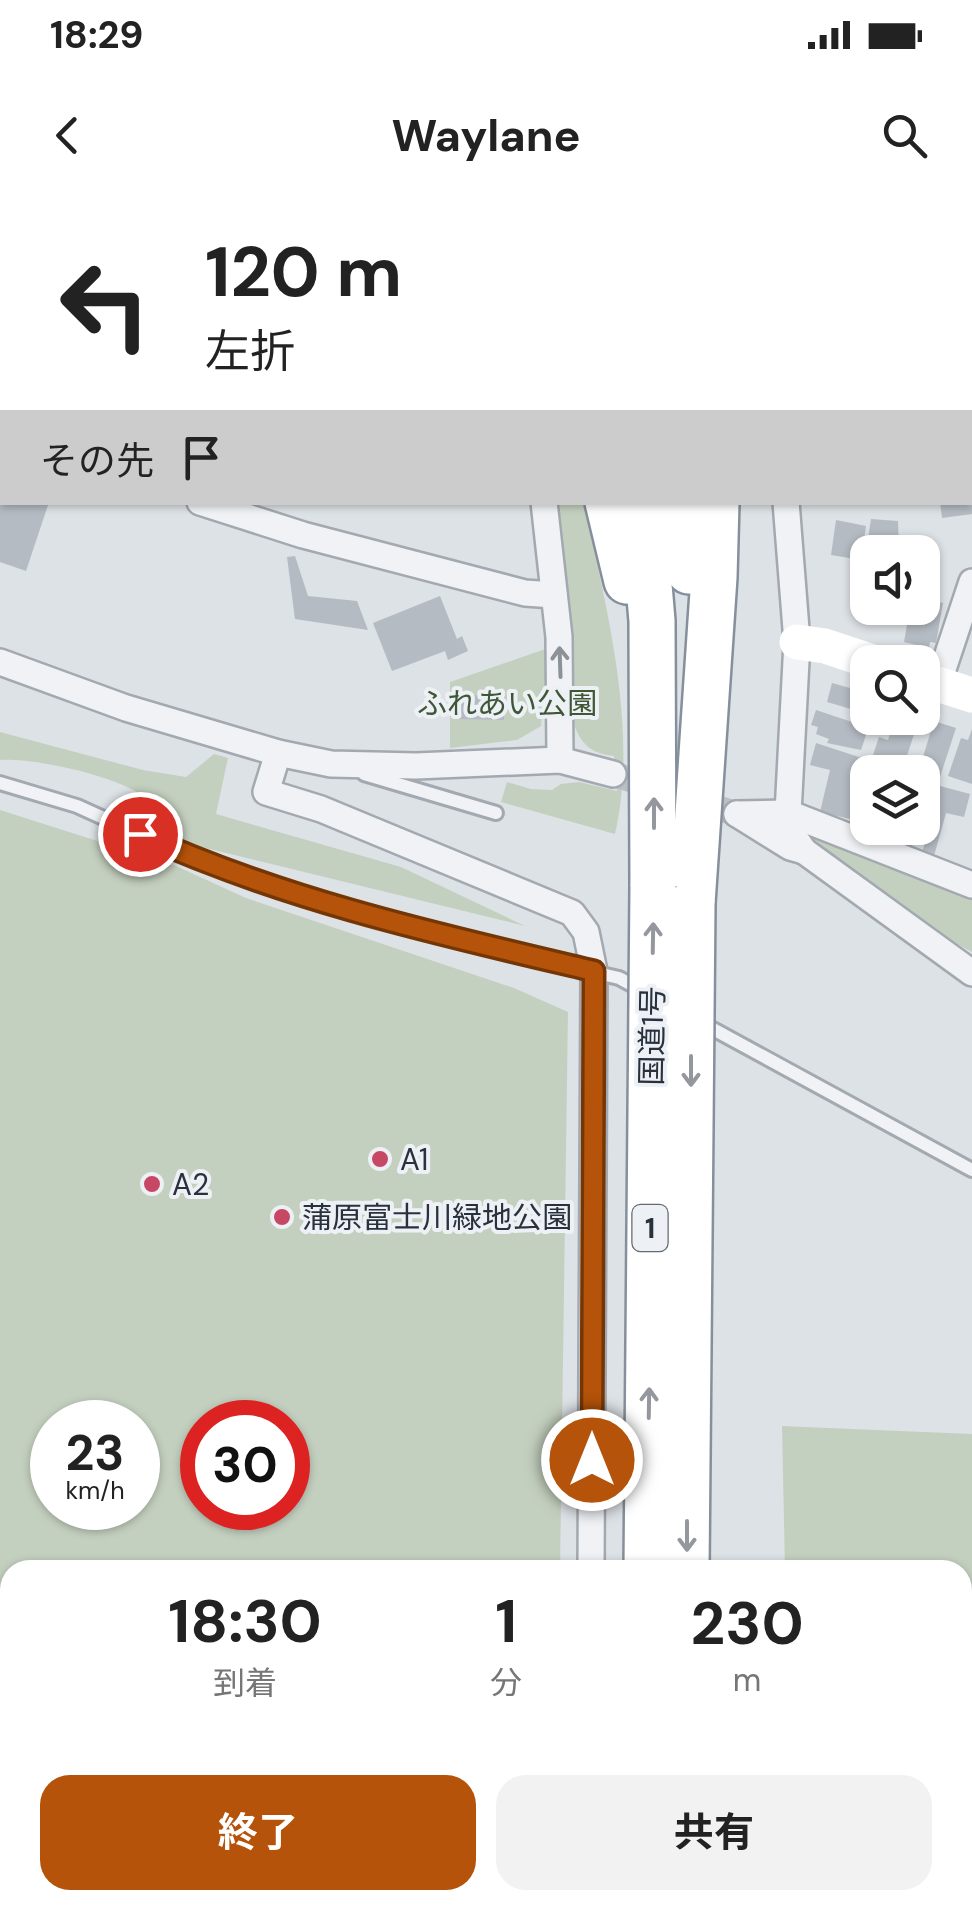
<!DOCTYPE html>
<html lang="ja">
<head>
<meta charset="utf-8">
<style>
  body { margin:0; font-family:"DM Sans","Noto Sans JP",sans-serif; background:#f2f2f2; color:#222; height:100vh; display:flex; flex-direction:column; font-size:38px; white-space:nowrap }
  * { box-sizing:border-box; margin:0 }
  p { font-size:32px; color:#767676 }
  .icon { flex:none; width:55px; height:55px; fill:none; stroke:currentColor; stroke-width:2; stroke-linecap:round; stroke-linejoin:round }
  .map { position:relative; flex:1; overflow:hidden }
  .panel { position:absolute; left:0px; top:1360px; width:972px; height:350px; display:flex; flex-direction:column; background:#fff; border-radius:30px 30px 0 0; box-shadow:0 2px 8px #0004 }
  .panel>* { flex:none }
  .hud { position:absolute; left:0px; top:0px; width:972px; height:305px; box-shadow:0 2px 8px #0004; background:#fff; color:#222; overflow:hidden }
  .buttons { position:absolute; left:850px; top:335px; display:grid; gap:20px }
  .buttons a { display:grid; place-items:center; width:90px; height:90px; border-radius:20px; background:#fff; box-shadow:0 2px 8px #0004; font-size:50px }
  .speed { position:absolute; left:30px; top:1200px; display:flex; gap:20px; font-size:50px; font-weight:700; text-align:center }
  .speed>* { display:grid; place-content:center; width:130px; height:130px; border-radius:50%; background:#fff; box-shadow:0 2px 8px #0004; line-height:1 }
  .speed small { font-size:25px; font-weight:400 }
  .speed .limit { border:15px solid #d22; background:#fff; color:#111 }
  .pin { position:absolute; display:grid; place-items:center; width:85px; height:85px; color:#fff; margin:-42px; border:5px solid #fff; border-radius:50%; box-shadow:0 2px 10px #0007 }
  .me { position:absolute; width:110px; margin:-55px; rotate:0deg; stroke-linejoin:round; filter:drop-shadow(0 0 8px #0008) }
  .turn { display:flex; align-items:center; gap:35px; height:210px; padding:0 40px; font-size:45px }
  .turn .icon { width:130px; height:130px; stroke-width:2.5 }
  .turn b { display:block; font-size:70px; line-height:85px }
  .then { display:flex; align-items:center; height:95px; padding:0 40px; background:#0003; gap:20px; font-size:38px }
  .eta { display:flex; justify-content:space-evenly; align-items:center; height:170px; text-align:center }
  .eta b { font-size:60px; font-weight:700; line-height:70px }
  .primary-button { display:flex; gap:20px; margin-top:auto; padding:20px 40px }
  .primary-button a { flex:1; height:115px; border-radius:30px; background:#b45309; color:#fff; font-size:40px; font-weight:700; line-height:115px; text-align:center }
  .primary-button a+a { background:#f2f2f2; color:#222 }
  .status { display:flex; justify-content:space-between; align-items:center; height:70px; padding:0 50px; background:#fff; direction:ltr }
  .status svg { height:28px; fill:currentColor }
  header { display:flex; justify-content:space-between; align-items:center; height:130px; padding:0 40px; background:#fff; font-size:45px; font-weight:700 }
  .map>svg:first-child { display:block }
</style>
</head>
<body>
<div class="status"><b>18:29</b><svg viewBox="0 0 49 12"><path d="M0 12V9h3v3zM5 12V6h3v6zM10 12V3h3v9zM15 12V0h3v12zM26 1h20v11H26zM47 4h2v5h-2z"/></svg></div>
<header><svg class="icon" aria-label="back" viewBox="0 0 24 24"><path d="M15 5l-7 7 7 7"/></svg>Waylane<svg class="icon" aria-label="search" viewBox="0 0 24 24"><circle cx="10" cy="10" r="6"/><path d="M15 15l6 6"/></svg></header>
<div class="map">
<svg width="972" height="1710" viewBox="0 0 972 1710">
  <rect width="100%" height="100%" fill="#dde2e6"/>
  <g fill="#c4d0bf" fill-rule="evenodd">
    <path d="M557 303H584C606 408 639 528 615 634L501 602 507 582 531 589 552 590 561 584 579 582 617 591 614 556C594 554 582 546 575 527Z"/>
    <path d="M548 448 541 526 517 540 450 548V482Z"/>
    <path d="M0 532 143 570 186 577 214 554 228 558 216 614 401 667 525 726 189 644C171 632 172 622 159 608 132 578 39 558 0 560Z"/>
    <path d="M0 610 176 666 246 698 514 788 568 812 560 1370H10V1700H557V1710H0ZM52 1222H138V1308H52ZM202 1222H288V1308H202Z"/>
    <path d="M806 636H822L972 699V752L938 734Z"/>
    <path d="M782 1226 972 1234V1710H788V1700H962V1370H785Z"/>
  </g>
  <g fill="#b5bbc3">
    <path d="M0 302H49L26 371 0 362Z"/>
    <path d="M940 302H972V314L942 318Z"/>
    <path d="M871 319 898 321 899 352H866Z"/>
    <path d="M836 320 866 326 861 360 831 355Z"/>
    <path d="M295 356 308 396 357 401 368 430 295 419 287 357Z"/>
    <path d="M440 396 457 439 462 436 468 451 448 460 445 451 392 471 373 423Z"/>
    <path d="M922 399 943 403 936 443 930 442 929 448 904 442 910 408H922Z"/>
    <path d="M832 483 868 493V514L827 502Z"/>
    <path d="M457 495 505 496 504 520 457 519Z"/>
    <path d="M816 510 855 523 854 527 867 532 861 550 827 543 829 539 816 534 818 527 811 525Z"/>
    <path d="M895 518 918 522 904 565 873 555 879 537 888 540Z"/>
    <path d="M934 521 956 528 940 577 919 570Z"/>
    <path d="M972 529V584L948 576 961 538 968 540Z"/>
    <path d="M816 543 865 559 850 619 820 612 830 570 810 565Z"/>
    <path d="M922 580 934 584 923 616H922Z"/>
    <path d="M940 586 970 594 964 617 946 613 934 656 922 653Z"/>
    <path d="M881 628H919L914 643 879 631Z"/>
  </g>
  <g fill="none" stroke-linecap="round" stroke-linejoin="round">
    <path stroke="#b9bfc4" stroke-width="25" stroke-dasharray="25 12" stroke-linecap="butt" d="M613 574 737 614"/>
    <defs>
      <g id="lane">
        <path d="M364 574 496 613"/>
        <path d="M0 583 77 606 174 650 264 683 518 755 619 778 645 792"/>
        <path d="M702 823 972 970"/>
      </g>
      <g id="street">
        <path d="M491 0 492 2"/>
        <path d="M738 0 739 2"/>
        <path d="M955 0 956 2"/>
        <path d="M970 16 972 17"/>
        <path d="M970 77 972 87"/>
        <path d="M0 231 2 232"/>
        <path d="M200 302 303 335 525 393 554 395"/>
        <path d="M544 302 559 437 560 560"/>
        <path d="M786 302 797 442 788 613 795 638 804 651 972 773"/>
        <path d="M0 462 126 508 278 553 331 564 416 566 560 560 613 574"/>
        <path d="M938 484 972 382"/>
        <path d="M278 553 266 592 321 609 572 713 586 732 594 771 591 1370"/>
        <path d="M737 614 788 613 972 685"/>
        <path d="M737 614 790 647 804 651"/>
        <path d="M587 1710V1700"/>
      </g>
      <g id="highway">
        <path d="M530 0 531 2"/>
        <path d="M586 0 587 2"/>
        <path d="M630 0V2"/>
        <path d="M684 0 685 2"/>
        <path d="M608 302 627 381"/>
        <path d="M642 302 652 421 653 686"/>
        <path d="M683 302 689 371"/>
        <path d="M692 703 714 377 716 302"/>
        <path d="M644 1710V1700"/>
        <path d="M683 1710V1700"/>
      </g>
    </defs>
    <use href="#lane" stroke="#a3a9b0" stroke-width="18"/>
    <use href="#street" stroke="#a3a9b0" stroke-width="30"/>
    <use href="#highway" stroke="#86909c" stroke-width="50"/>
    <use href="#lane" stroke="#f0f2f5" stroke-width="12"/>
    <use href="#street" stroke="#f0f2f5" stroke-width="25"/>
    <g stroke="#fff" stroke-width="35">
      <path d="M797 442 825 446 873 462"/>
      <path d="M922 479 972 495"/>
    </g>
    <use href="#highway" stroke="#fff" stroke-width="45"/>
    <defs>
      <g id="highway-bridge">
        <path d="M647 1370 653 686"/>
        <path d="M686 1370 692 703"/>
      </g>
    </defs>
    <use href="#highway-bridge" stroke="#86909c" stroke-width="50" stroke-linecap="butt"/>
    <use href="#highway-bridge" stroke="#fff" stroke-width="45"/>
  </g>
  <defs><path id="oneway-shaft" d="M-6 0H5M1.5-3L5.5 0L1.5 3" fill="none" stroke-width="1.6" stroke-linecap="round" stroke-linejoin="round" transform="scale(2.5)"/></defs>
  <use stroke="#8c9298" href="#oneway-shaft" transform="translate(560 462) rotate(-92)"/>
  <g stroke="#94989e">
    <use href="#oneway-shaft" transform="translate(654 613) rotate(-90)"/>
    <use href="#oneway-shaft" transform="translate(653 738) rotate(-89)"/>
    <use href="#oneway-shaft" transform="translate(691 871) rotate(90)"/>
    <use href="#oneway-shaft" transform="translate(649 1203) rotate(-89)"/>
    <use href="#oneway-shaft" transform="translate(687 1336) rotate(90)"/>
  </g>
  <g fill="none" stroke-linecap="round" stroke-linejoin="round">
    <defs>
      <path id="route" d="M140 634C284 700 441 735 594 771L592 1260"/>
    </defs>
    <use href="#route" stroke="#753606" stroke-width="25"/>
    <use href="#route" stroke="#b45309" stroke-width="18"/>
  </g>
  <g fill="#c64864" stroke="#edf0f4" stroke-width="4">
    <circle cx="380" cy="959" r="10"/>
    <circle cx="152" cy="984" r="10"/>
    <circle cx="282" cy="1017" r="10"/>
  </g>
  <g text-anchor="middle" dominant-baseline="central" stroke-width="8" stroke-linejoin="round" paint-order="stroke">
    <rect fill="#edf0f4" stroke="#636a73" stroke-width="2.5" x="632.5" y="1005" width="35" height="46" rx="8"/>
    <g font-size="28" font-weight="bold" fill="#28313c">
      <text x="650" y="1028">1</text>
    </g>
    <g font-size="30" fill="#3e5736" stroke="#edf0f4">
      <text x="507" y="503">ふれあい公園</text>
    </g>
    <g font-size="30" fill="#28313c" stroke="#edf0f4">
      <text transform="translate(652 836) rotate(-89)">国道1号</text>
    </g>
    <g font-size="30" fill="#28313c" stroke="#edf0f4" text-anchor="start">
      <text x="400" y="959">A1</text>
      <text x="172" y="984">A2</text>
      <text x="302" y="1017">蒲原富士川緑地公園</text>
    </g>
  </g>
</svg>
<div class="buttons">
<a><svg class="icon" aria-label="sound" viewBox="0 0 24 24"><path d="M4 9h4l5-4v14l-5-4H4zM17 9q2 3 0 6"/></svg></a>
<a><svg class="icon" aria-label="search" viewBox="0 0 24 24"><circle cx="10" cy="10" r="6"/><path d="M15 15l6 6"/></svg></a>
<a><svg class="icon" aria-label="layers" viewBox="0 0 24 24"><path d="M12 4l9 5-9 5-9-5zM3 14l9 5 9-5"/></svg></a>
</div>
<div class="speed"><div>23<small>km/h</small></div><div class="limit">30</div></div>
<div class="pin" style="left:140px;top:634px;background:#d93025"><svg class="icon" aria-label="arrive" viewBox="0 0 24 24"><path d="M6 21V4h12l-3 4 3 4H6"/></svg></div>
<svg class="me" style="left:592px;top:1260px" viewBox="-20 -20 40 40"><circle r="17" fill="#b45309" stroke="#fff" stroke-width="3"/><path d="M0-11L8 9 0 5-8 9z" fill="#fff"/></svg>
<div class="hud">
<div class="turn"><svg class="icon" aria-label="left" viewBox="0 0 24 24"><path d="M17 20v-9H6M10 6l-5 5 5 5"/></svg><div><b>120 m</b>左折</div></div>
<div class="then">その先<svg class="icon" aria-label="arrive" viewBox="0 0 24 24"><path d="M6 21V4h12l-3 4 3 4H6"/></svg></div>
</div>
<section class="panel">
<div class="eta">
<div><b>18:30</b><p>到着</p></div>
<div><b>1</b><p>分</p></div>
<div><b>230</b><p>m</p></div>
</div>
<div class="primary-button"><a>終了</a><a>共有</a></div>
</section>
</div>
</body>
</html>
